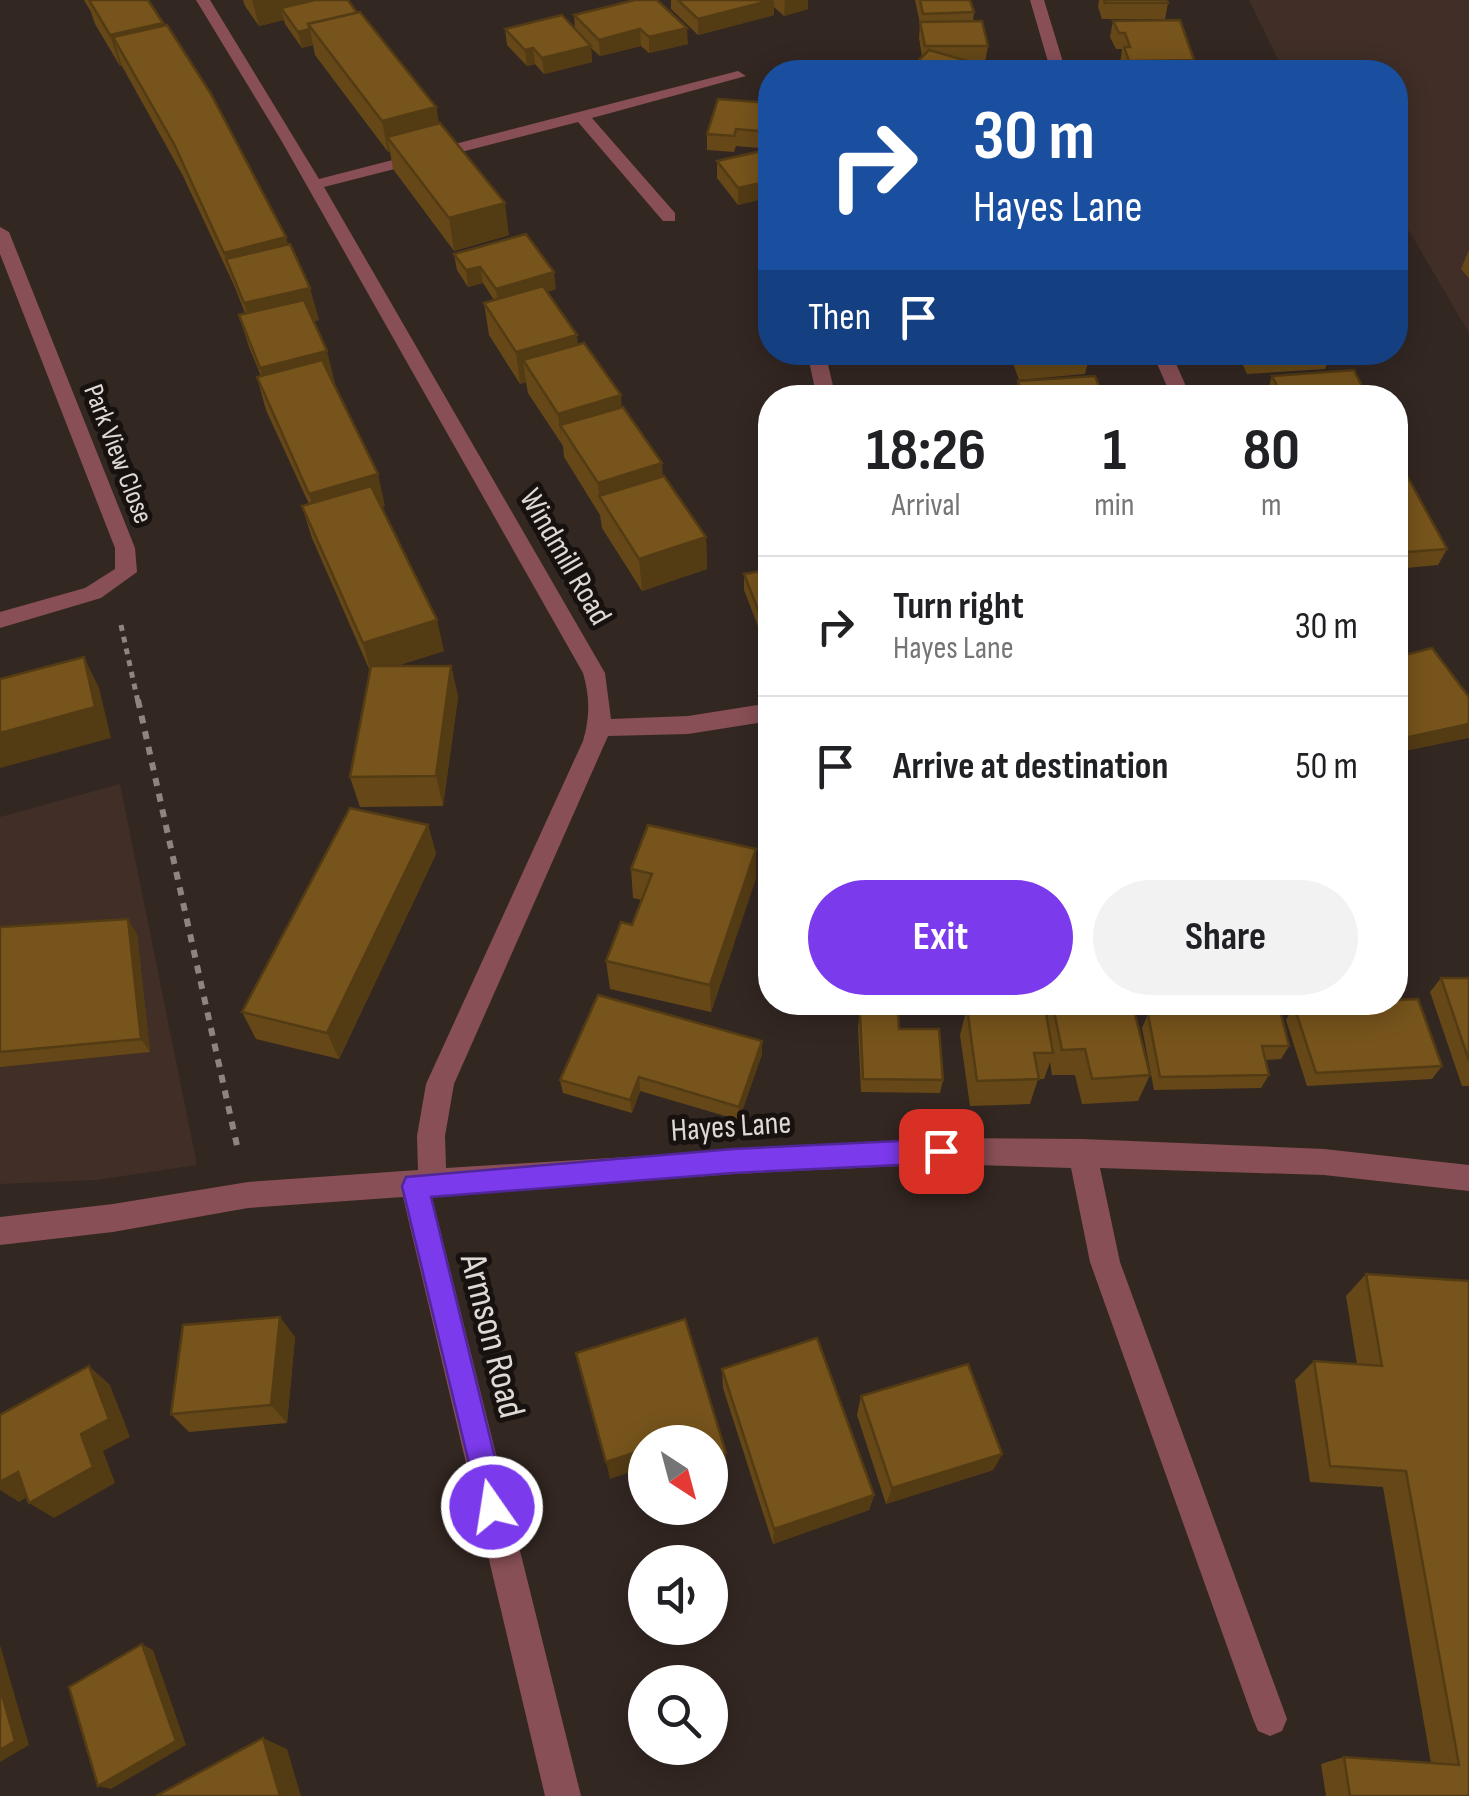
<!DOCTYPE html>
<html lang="en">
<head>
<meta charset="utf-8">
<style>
  body { margin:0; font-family:"Sofia Sans Condensed",sans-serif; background:#f2f2f2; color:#202124; height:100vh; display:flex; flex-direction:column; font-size:38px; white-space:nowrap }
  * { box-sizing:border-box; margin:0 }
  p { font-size:32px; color:#757577 }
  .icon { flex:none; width:55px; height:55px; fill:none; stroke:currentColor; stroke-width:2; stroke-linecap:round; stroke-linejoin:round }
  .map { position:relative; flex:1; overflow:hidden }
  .details { position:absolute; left:758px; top:385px; width:650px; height:630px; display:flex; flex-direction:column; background:#fff; border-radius:40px; box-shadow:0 5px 25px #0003 }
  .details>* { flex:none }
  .banner { position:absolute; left:758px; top:60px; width:650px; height:305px; border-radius:40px; box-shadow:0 5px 25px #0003; background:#1a4fa0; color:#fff; overflow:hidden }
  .needle { width:65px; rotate:144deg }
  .tools { position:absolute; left:628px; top:1425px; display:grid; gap:20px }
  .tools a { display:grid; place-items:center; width:100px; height:100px; border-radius:50%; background:#fff; box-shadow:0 5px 25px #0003; font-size:50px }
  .pin { position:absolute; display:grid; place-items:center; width:85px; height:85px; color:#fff; margin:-42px; border-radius:20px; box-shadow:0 5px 15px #0006 }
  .me { position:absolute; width:110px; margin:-55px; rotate:347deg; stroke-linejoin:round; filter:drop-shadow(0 0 8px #0008) }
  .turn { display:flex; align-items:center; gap:35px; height:210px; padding:0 50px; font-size:45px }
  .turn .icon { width:130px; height:130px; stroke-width:2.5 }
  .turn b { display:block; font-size:70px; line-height:85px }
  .then { display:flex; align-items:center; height:95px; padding:0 50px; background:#0003; gap:20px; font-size:38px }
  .eta { display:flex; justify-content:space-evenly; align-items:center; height:170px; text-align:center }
  .eta b { font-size:60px; font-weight:700; line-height:70px }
  .primary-button { display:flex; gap:20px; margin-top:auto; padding:20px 50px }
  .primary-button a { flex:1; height:115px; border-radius:60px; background:#7c3aed; color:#fff; font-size:40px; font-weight:700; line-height:115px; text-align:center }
  .primary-button a+a { background:#f2f2f2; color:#202124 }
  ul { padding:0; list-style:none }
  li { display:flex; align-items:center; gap:30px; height:140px; padding:0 50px; border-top:2px solid #e0e0e0 }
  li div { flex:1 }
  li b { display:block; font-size:38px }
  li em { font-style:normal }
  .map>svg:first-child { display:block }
</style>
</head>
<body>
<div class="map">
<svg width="1469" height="1796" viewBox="0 0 1469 1796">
  <rect width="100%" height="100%" fill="#332722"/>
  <g fill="#402e27">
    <path d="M1249 0H1469V333L1399 214H1395V72H1284Z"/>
    <path d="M120 784 197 1165 97 1180 0 1184V817Z"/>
  </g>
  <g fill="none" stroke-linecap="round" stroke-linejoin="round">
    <path stroke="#8e8480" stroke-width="5" stroke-dasharray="6 6" stroke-linecap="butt" d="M121 625 138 702"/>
    <path stroke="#8e8480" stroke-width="6" stroke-dasharray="8 8" stroke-linecap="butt" d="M138 700 238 1150"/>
    <g fill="#885056" fill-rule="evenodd">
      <path d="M196 0H210L319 179 738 71 746 76 592 118 675 213V221H663L578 122 324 187 605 673 611 719 688 716 770 703V721L688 734 608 736 454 1084 445 1136 446 1168 941 1138 1082 1139 1324 1149 1469 1165V1191L1324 1175 1100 1168 1120 1262 1287 1719 1282 1731 1270 1736 1258 1731 1253 1719 1090 1262 1071 1168 941 1164 733 1174 432 1197 581 1796H545L403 1197 248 1208 113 1232 0 1245V1217L113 1204 248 1182 418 1170 417 1136 426 1084 583 741C590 717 590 697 583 673L281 140Z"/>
      <path d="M1030 0H1044L1066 72H1051Z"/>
      <path d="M0 227 9 232 135 548 137 572 101 598 0 628V612L85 588 115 569V548L0 254Z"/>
      <path d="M807 352H825L836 398H817Z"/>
      <path d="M1152 352H1171L1191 398H1172Z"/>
    </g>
  </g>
  <g fill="#664818">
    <path d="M84 0H148L288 244 319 320 314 321 335 383 333 384 385 506 381 507 444 651 396 666H451L458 697 443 806 360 807 350 777 370 671 312 538 302 506 309 504 266 410 257 377 261 376 249 347 239 315 245 313 234 285 183 176 122 66H120L95 24 91 12Z"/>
    <path d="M243 0H348L436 107 439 124 509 235 454 251 393 169 390 152H388L315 55 313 45 302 48 285 24 284 20 259 26 245 6Z"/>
    <path d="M635 0 688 44 649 53 641 46 600 56 591 48 592 62 544 74 535 64 527 66 507 45 505 29H575L574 15Z"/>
    <path d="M671 0H808V9L784 16 774 7V15L698 35 671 9Z"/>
    <path d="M915 0H970L974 12 973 21 988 46 985 62H971L992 68 991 72H911L912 67 922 57 919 38 920 23Z"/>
    <path d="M1099 0H1167L1168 3 1165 19H1102L1098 7Z"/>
    <path d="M1113 21 1194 60 1191 72H1124L1120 64 1122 49H1116L1110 37Z"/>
    <path d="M770 103V149L736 146 734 152 707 150V134Z"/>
    <path d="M770 149V197L738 205 717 178V161Z"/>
    <path d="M1469 250V278L1461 269Z"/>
    <path d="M454 254 556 289 546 292 578 345 622 407 663 476 706 537 707 569 642 591 602 528 600 515 564 457 563 446 528 393 526 382 520 384 489 335 484 303 494 300 483 283 468 287 457 270Z"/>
    <path d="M1009 352H1087L1089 358 1085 374 1019 380Z"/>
    <path d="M1237 352H1331L1325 369 1247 374Z"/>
    <path d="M1272 376 1368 398H1269L1267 393Z"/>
    <path d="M1018 381 1104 398H1015Z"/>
    <path d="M1395 475 1447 549 1438 565 1395 569Z"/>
    <path d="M770 569V651L768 652 744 590V574Z"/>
    <path d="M428 825 436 854 339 1059 256 1039 242 1012Z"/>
    <path d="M631 869 756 878 711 1012 610 989 606 961 632 925 642 900 633 898Z"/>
    <path d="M0 927 137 934 150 1052 0 1067Z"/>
    <path d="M1441 978H1469V1086H1462L1430 992Z"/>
    <path d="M1014 1002H1044L1047 1019 1052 1002 1150 1075 1138 1101 1082 1104 1075 1075H1052L1050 1062 1044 1079H1038L1030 1104 970 1106 960 1035 967 1008 1013 1007Z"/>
    <path d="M1240 1002H1278L1289 1046 1281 1059 1265 1060 1269 1075 1261 1088 1154 1090 1142 1028 1148 1014 1241 1012Z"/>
    <path d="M1294 1006 1442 1066 1432 1079 1307 1086 1286 1020Z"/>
    <path d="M860 1013 943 1080 940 1093 861 1092 858 1027Z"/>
    <path d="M762 1054 739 1120 640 1091 632 1113 563 1093 560 1080Z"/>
    <path d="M1366 1274 1469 1281V1796H1326L1321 1764 1344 1757 1431 1763 1383 1487 1310 1482 1295 1380 1314 1361 1357 1364 1346 1296Z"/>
    <path d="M295 1337 287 1423 189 1432 171 1414Z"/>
    <path d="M722 1369 874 1495 869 1510 773 1544 723 1388Z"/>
    <path d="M861 1396 1002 1454 993 1470 886 1504 857 1415Z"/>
  </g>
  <g fill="#533b14">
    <path d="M252 0H345L281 8 284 20 259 26Z"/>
    <path d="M774 0V15L698 35V19Z"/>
    <path d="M785 0H808V9L784 16Z"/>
    <path d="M163 23 172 54 113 37 122 66H120L110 35Z"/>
    <path d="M687 28 688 44 649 53V37Z"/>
    <path d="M310 29 313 45 302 48 298 32Z"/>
    <path d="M640 29 641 46 600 56 599 40Z"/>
    <path d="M591 46 592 62 544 74 542 58Z"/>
    <path d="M533 48 535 64 527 66 525 50Z"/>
    <path d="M436 107 441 138 387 137 390 152H388L382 121Z"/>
    <path d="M770 181V197L738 205V188Z"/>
    <path d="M505 203 509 235 454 251 449 218Z"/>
    <path d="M286 237 295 270 226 259 234 285 224 253Z"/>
    <path d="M480 267 483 283 468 287 466 270Z"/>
    <path d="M554 272 556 289 498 305 496 289Z"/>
    <path d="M310 288 319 320 254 336 244 303Z"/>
    <path d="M577 335 580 367 523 360 526 382 520 384 516 352Z"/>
    <path d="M327 351 335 383 270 400 260 368Z"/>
    <path d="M621 395 623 427 560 425 562 446 558 414Z"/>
    <path d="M662 463 664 495 599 496 598 483Z"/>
    <path d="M378 474 385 506 318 526 309 494Z"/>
    <path d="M706 537 707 569 642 591 639 559Z"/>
    <path d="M437 620 444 651 371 674 363 643Z"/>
    <path d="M84 657 99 688 111 738 0 768V733Z"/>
    <path d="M451 666 458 697 443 806 436 776Z"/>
    <path d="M1469 724V738L1395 753V740Z"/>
    <path d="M428 825 436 854 339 1059 327 1033Z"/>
    <path d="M756 849V878L711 1012 710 985Z"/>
    <path d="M128 919 137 934 150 1052 141 1039Z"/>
    <path d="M762 1041V1054L739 1120V1107Z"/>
    <path d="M639 1077 640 1091 632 1113 630 1100Z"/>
    <path d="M280 1317 295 1337 287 1423 271 1405Z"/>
    <path d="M89 1366 110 1385 130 1437 103 1451 115 1483 54 1518 29 1503 81 1434Z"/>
    <path d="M639 1451 642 1468 610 1479 606 1462Z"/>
    <path d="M726 1453 727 1470 710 1476V1459Z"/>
    <path d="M1002 1454 993 1470 886 1504 892 1488Z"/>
    <path d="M18 1472 42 1488 19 1502 0 1490V1482Z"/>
    <path d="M874 1495 869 1510 773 1544 774 1529Z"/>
    <path d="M142 1644 153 1650 186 1745 111 1789 98 1786Z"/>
    <path d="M0 1645 29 1745 0 1762Z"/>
    <path d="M263 1738 287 1749 301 1796H280Z"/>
  </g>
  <g fill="#77541c" stroke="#533b14" stroke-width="2.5">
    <path d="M89 0H148L163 23 110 35Z"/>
    <path d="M315 0H348L357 13 308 24 310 29 298 32 281 8Z"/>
    <path d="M635 0H657L687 28 649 37 640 29 599 40 574 15Z"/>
    <path d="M678 0H772L698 19Z"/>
    <path d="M920 0H970L974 12 923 14Z"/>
    <path d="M1104 0H1167L1168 3H1105Z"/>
    <path d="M360 12 436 107 382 121 308 24Z"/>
    <path d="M562 15 591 46 542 58 533 48 525 50 505 29Z"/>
    <path d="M1180 20 1194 60 1129 61 1124 47H1130L1125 33H1119L1113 21Z"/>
    <path d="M982 21 988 46H925L920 22Z"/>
    <path d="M167 25 211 94 286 237 224 253 174 144 113 37Z"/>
    <path d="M929 50 992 68 988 72H917L912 67Z"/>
    <path d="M895 67 900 72H869Z"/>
    <path d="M718 99 770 103V132L736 129 734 136 707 134Z"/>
    <path d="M440 123 505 203 449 218 387 137Z"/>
    <path d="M770 149V181L738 188 717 161Z"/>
    <path d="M526 234 554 272 496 289 480 267 466 270 454 254Z"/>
    <path d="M290 244 310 288 244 303 226 259Z"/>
    <path d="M543 286 577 335 516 352 484 303Z"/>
    <path d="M304 300 327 351 260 368 239 315Z"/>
    <path d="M584 343 621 395 558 414 523 360Z"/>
    <path d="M1018 352H1087L1089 358 1022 363Z"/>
    <path d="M1250 352H1330L1252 357Z"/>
    <path d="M322 360 378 474 309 494 257 377Z"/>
    <path d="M1354 370 1368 398H1283L1272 376Z"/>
    <path d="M1095 376 1104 398H1023L1018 381Z"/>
    <path d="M623 407 662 463 598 483 560 425Z"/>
    <path d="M1406 474 1447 549 1395 553V475Z"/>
    <path d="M664 476 706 537 639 559 599 496Z"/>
    <path d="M371 486 437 620 363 643 302 506Z"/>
    <path d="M770 569V635H768L744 574Z"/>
    <path d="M1432 648 1469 697V724L1395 740V666L1403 664 1398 657Z"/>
    <path d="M84 657 95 707 0 733V679Z"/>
    <path d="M371 666H451L436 776 350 777Z"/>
    <path d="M350 808 428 825 327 1033 242 1012Z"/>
    <path d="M648 825 756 849 710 985 606 961 621 922 632 925 652 874 631 869Z"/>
    <path d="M128 919 141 1039 0 1052V927Z"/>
    <path d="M1441 978H1469V1061Z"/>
    <path d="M598 995 762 1041 739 1107 639 1077 630 1100 560 1080Z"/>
    <path d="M1418 999 1442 1066 1316 1073 1294 1006 1355 1002H1395V1000Z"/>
    <path d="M1019 1002H1044L1053 1053H1034L1039 1079 977 1081 967 1008 1020 1007Z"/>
    <path d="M1052 1002H1132L1150 1075 1092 1079 1085 1049 1062 1050Z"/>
    <path d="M1249 1002H1278L1289 1046H1262L1269 1075 1160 1077 1148 1014 1251 1012Z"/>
    <path d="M860 1013H898L899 1029H939L943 1080 863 1079Z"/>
    <path d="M1366 1274 1469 1281V1796H1350L1344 1757 1459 1765 1406 1471 1330 1466 1314 1361 1382 1366Z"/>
    <path d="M280 1317 271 1405 171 1414 183 1325Z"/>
    <path d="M685 1319 726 1453 710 1459V1442H645V1472L639 1451 606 1462 576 1353Z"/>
    <path d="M817 1338 874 1495 774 1529 722 1369Z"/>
    <path d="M968 1364 1002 1454 892 1488 861 1396Z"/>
    <path d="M89 1366 109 1419 81 1434 93 1467 29 1503 18 1472 0 1482V1415Z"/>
    <path d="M142 1644 176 1741 98 1786 69 1687Z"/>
    <path d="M0 1688 15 1741 0 1750Z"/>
    <path d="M263 1738 280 1796H156Z"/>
  </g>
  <path fill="#7c3aed" stroke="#51269a" stroke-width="2.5" d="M941 1139 950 1143 954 1151 950 1159 941 1163 733 1173 431 1197 507 1507 503 1517 492 1521 482 1517 402 1186 406 1177 733 1149Z"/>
  <g text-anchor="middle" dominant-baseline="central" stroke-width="10" stroke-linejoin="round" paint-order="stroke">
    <g font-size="28" fill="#e0d8d5" stroke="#17110f">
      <text transform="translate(118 454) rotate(69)">Park View Close</text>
    </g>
    <g font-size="32" fill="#e0d8d5" stroke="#17110f">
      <text transform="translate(565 557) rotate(60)">Windmill Road</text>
      <text transform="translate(731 1127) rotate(-4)">Hayes Lane</text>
    </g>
    <g font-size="38" fill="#e0d8d5" stroke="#17110f">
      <text transform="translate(492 1336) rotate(76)">Armson Road</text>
    </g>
  </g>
</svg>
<div class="tools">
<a><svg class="needle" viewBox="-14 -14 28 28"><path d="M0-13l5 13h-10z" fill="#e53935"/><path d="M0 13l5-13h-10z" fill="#757577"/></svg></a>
<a><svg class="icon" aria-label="sound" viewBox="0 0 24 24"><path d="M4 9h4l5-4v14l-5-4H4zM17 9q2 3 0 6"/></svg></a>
<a><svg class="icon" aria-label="search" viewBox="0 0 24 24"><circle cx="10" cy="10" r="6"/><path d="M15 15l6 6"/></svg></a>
</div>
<div class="pin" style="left:941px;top:1151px;background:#d93025"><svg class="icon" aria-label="arrive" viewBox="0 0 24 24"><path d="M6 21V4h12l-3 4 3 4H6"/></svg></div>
<svg class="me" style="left:492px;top:1507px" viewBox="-20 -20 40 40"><circle r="17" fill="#7c3aed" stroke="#fff" stroke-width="3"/><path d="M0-11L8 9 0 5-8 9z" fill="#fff"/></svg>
<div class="banner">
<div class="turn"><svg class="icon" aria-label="right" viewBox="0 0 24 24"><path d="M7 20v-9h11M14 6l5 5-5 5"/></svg><div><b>30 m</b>Hayes Lane</div></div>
<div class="then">Then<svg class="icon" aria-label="arrive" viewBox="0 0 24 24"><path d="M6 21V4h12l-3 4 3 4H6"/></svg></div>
</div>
<section class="details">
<div class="eta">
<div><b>18:26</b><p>Arrival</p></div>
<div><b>1</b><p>min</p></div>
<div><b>80</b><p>m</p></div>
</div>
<ul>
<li><svg class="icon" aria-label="right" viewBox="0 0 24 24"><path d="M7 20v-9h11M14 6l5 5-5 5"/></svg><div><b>Turn right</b><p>Hayes Lane</p></div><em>30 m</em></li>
<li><svg class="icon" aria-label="arrive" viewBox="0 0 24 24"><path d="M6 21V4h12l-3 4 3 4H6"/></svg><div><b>Arrive at destination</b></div><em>50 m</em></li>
</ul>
<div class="primary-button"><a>Exit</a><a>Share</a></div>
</section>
</div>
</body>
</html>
